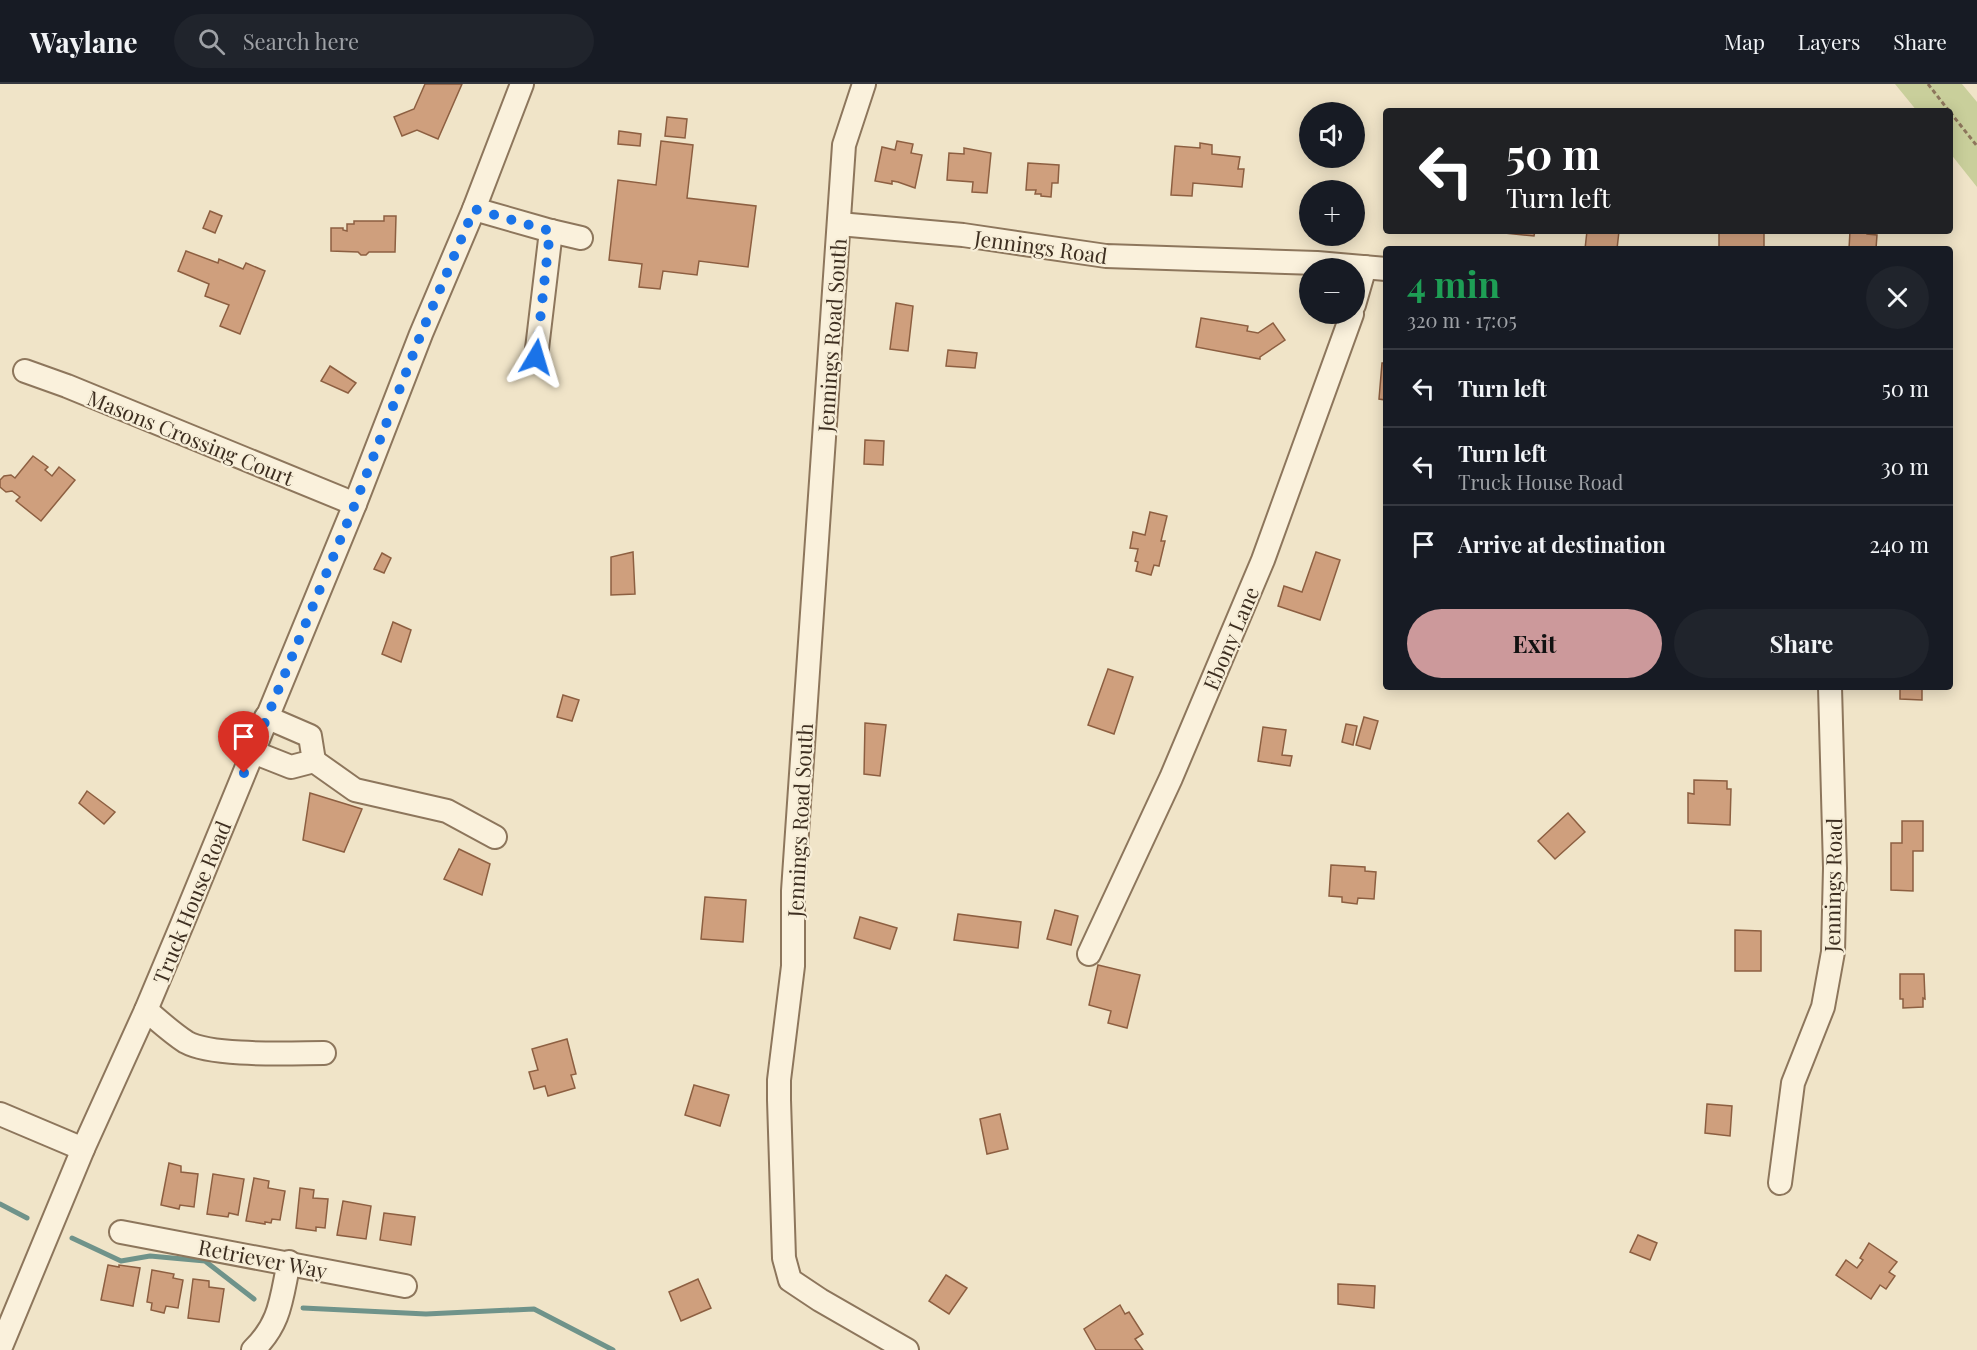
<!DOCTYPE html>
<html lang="en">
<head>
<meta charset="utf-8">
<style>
  body { margin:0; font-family:"Playfair Display",serif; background:#20242c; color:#f1f3f6; height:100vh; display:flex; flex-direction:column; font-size:22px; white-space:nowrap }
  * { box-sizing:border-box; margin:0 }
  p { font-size:20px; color:#9ea1a6 }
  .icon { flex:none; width:33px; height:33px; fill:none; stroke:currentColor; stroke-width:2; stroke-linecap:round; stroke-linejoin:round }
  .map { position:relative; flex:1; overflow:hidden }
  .details { position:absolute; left:1383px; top:162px; width:570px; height:444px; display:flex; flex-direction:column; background:#171b24; border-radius:6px; box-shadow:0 3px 15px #0003 }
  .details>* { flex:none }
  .banner { position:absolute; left:1383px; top:24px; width:570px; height:126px; border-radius:6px; box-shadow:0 3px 15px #0003; background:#202124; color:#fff; overflow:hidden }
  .tools { position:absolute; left:1299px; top:18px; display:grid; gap:12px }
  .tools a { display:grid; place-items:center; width:66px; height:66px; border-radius:50%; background:#171b24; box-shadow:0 3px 15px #0003; font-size:30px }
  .pin { position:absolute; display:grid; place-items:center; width:51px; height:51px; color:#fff; margin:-62px -26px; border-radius:50% 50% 50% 0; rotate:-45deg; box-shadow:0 0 6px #0007 }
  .pin .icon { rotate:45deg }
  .me { position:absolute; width:66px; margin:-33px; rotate:7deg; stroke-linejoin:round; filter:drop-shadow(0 0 4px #0008) }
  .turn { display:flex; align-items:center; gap:21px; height:126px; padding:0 24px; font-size:27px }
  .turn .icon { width:78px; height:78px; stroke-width:2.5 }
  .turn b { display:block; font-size:42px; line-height:51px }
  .round { display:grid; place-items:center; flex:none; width:63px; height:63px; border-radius:32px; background:#20242c }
  .overview { display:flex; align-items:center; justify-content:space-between; height:102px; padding:0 24px }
  h1 { font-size:36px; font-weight:700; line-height:45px; color:#1e9e55 }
  .cta { display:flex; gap:12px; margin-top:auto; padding:12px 24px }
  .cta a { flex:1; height:69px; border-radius:36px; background:#cc999b; color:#111; font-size:24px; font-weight:700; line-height:69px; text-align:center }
  .cta a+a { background:#20242c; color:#f1f3f6 }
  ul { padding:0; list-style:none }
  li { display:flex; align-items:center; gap:18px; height:78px; padding:0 24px; border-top:2px solid #363941 }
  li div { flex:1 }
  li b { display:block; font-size:22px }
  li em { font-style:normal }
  header { display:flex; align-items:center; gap:36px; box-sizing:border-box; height:84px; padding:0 30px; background:#171b24; border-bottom:2px solid #363941 }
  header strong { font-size:28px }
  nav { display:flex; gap:33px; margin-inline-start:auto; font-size:21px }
  .search { width:420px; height:54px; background:#20242c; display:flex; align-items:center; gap:15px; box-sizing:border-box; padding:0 21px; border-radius:33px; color:#9ea1a6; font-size:22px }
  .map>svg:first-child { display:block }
</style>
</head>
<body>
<header>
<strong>Waylane</strong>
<div class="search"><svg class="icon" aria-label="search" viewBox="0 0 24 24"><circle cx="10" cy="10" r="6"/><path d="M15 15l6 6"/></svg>Search here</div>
<nav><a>Map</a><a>Layers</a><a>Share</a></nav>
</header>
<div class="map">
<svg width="1977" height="1266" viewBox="0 0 1977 1266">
  <rect width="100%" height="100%" fill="#f0e4c8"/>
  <path fill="#c9cf9b" d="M1895 0H1962L1977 18V103L1950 69V27H1917Z"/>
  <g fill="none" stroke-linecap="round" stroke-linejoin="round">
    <g stroke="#6f938a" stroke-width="5">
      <path d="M0 1120 27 1134"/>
      <path d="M72 1154 121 1177 150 1172 205 1177 254 1215"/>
      <path d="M303 1224 426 1230 534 1225 613 1266"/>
    </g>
  </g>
  <g fill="#cf9f7d" stroke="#8d5f41" stroke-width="1.5">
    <path d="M425 0H462L438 55 417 46 402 52 394 33 414 25Z"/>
    <path d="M667 33 687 35 685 54 665 52Z"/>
    <path d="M619 47 641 50 640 62 618 60Z"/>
    <path d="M661 57 693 61 687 114 756 122 748 183 699 177 697 191 663 187 660 205 639 203 642 180 609 176 618 96 656 101Z"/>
    <path d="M897 57 913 60 911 69 922 71 915 104 898 98 892 97V100L875 97 882 63 895 66Z"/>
    <path d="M1200 59 1212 61V70L1240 73 1238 85H1244L1242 103 1193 99 1192 112 1171 111 1175 62 1200 64Z"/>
    <path d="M964 64 991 69 987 109 972 108 973 98 947 96 949 69 964 70Z"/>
    <path d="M1028 79 1059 81 1058 99H1052L1051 113 1041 112V110H1035L1036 106H1026Z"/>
    <path d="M210 127 222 132 215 149 203 144Z"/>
    <path d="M384 132H396L395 168H369L366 171H361L358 168 331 167V144H343V146L347 147V140H354V137H384Z"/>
    <path d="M1485 147H1535L1534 152Z"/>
    <path d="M1587 147H1619L1617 165H1585Z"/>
    <rect x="1719" y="147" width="45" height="18"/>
    <path d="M1850 147H1867V150L1877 151 1876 165H1849Z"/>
    <path d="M186 167 218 179 219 175 243 185 246 179 265 187 240 250 220 242 229 221 205 212 209 200 178 187Z"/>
    <path d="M896 219 913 222 908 267 890 265Z"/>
    <path d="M1201 234 1248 242 1247 247 1258 249 1273 239 1285 256 1260 273V275L1196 263Z"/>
    <path d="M948 266 977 269 975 284 946 282Z"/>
    <path d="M1382 279H1386V321L1385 316 1379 315Z"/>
    <path d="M330 282 356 299 348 309 321 297Z"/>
    <path d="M865 356 884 357 883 381 864 380Z"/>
    <path d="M33 372 48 383 45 386 52 392 59 383 75 396 41 437 16 417 20 413 12 407 6 408 0 403V396L4 392 11 391 15 394Z"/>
    <path d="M1150 428 1167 432 1161 457H1165L1159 482 1154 481 1151 491 1136 487 1138 478 1135 477 1138 465 1130 464 1133 448 1145 451Z"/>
    <path d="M633 468 635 510 611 511V473Z"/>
    <path d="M1316 468 1340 476 1320 536 1278 522 1284 502 1302 508Z"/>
    <path d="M382 469 391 474 384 489 374 485Z"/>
    <path d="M393 538 411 546 401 578 382 570Z"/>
    <path d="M1108 585 1133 593 1114 650 1088 641Z"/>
    <path d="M1897 603H1922V616L1900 615V605H1897Z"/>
    <path d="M563 611 579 616 572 637 557 633Z"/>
    <path d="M1364 633 1378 637 1370 665 1356 661Z"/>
    <path d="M865 639 886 641 880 692 864 690Z"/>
    <path d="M1346 640 1357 642 1353 661 1342 658Z"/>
    <path d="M1263 643 1286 646 1282 671 1292 672 1290 682 1258 677Z"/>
    <path d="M1694 696 1727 697V705H1731L1730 741 1688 739V709L1694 710Z"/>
    <path d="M87 707 115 728 104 740 79 719Z"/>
    <path d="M310 709 362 725 344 768 303 756Z"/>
    <path d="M1568 729 1585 748 1555 775 1538 757Z"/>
    <path d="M1902 737H1923V767H1913V807L1891 806V759H1902Z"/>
    <path d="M459 765 490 780 482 811 444 795Z"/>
    <path d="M1331 781 1365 783V787L1376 788 1374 815 1358 814 1357 820 1342 818V813L1329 812Z"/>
    <path d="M705 813 746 816 743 858 701 855Z"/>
    <path d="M1055 826 1078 832 1071 861 1047 855Z"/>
    <path d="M958 830 1021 838 1018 864 954 856Z"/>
    <path d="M860 833 897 844 890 865 854 854Z"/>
    <path d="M1735 846 1761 847V887H1735Z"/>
    <path d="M1098 881 1140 891 1127 944 1108 939 1111 927 1089 921Z"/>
    <path d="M1900 890H1924L1925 915 1923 914V923L1903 924V915H1900Z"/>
    <path d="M567 955 576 990 571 991 575 1004 548 1012 545 1002 534 1005 529 988 538 986 532 965Z"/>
    <path d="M694 1001 729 1011 720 1042 685 1031Z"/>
    <path d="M1707 1020 1732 1022 1730 1052 1705 1049Z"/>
    <path d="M1000 1030 1008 1065 987 1070 980 1035Z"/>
    <path d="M169 1079 181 1082V1088L198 1090 194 1123 180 1121 179 1125 161 1121Z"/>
    <path d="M213 1090 244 1095 238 1131 229 1129 228 1133 207 1130Z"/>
    <path d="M254 1094 269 1097 268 1104 285 1107 280 1136 272 1135 271 1139 265 1138V1140L246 1137Z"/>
    <path d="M300 1104 314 1106 313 1114 328 1115 325 1144 316 1143V1147L296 1144Z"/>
    <path d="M343 1117 371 1122 366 1155 337 1151Z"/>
    <path d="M384 1129 415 1133 411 1161 380 1156Z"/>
    <path d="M1638 1151 1657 1159 1650 1176 1630 1168Z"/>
    <path d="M1869 1159 1897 1178 1889 1188 1895 1192 1886 1205 1880 1201 1871 1215 1836 1191 1846 1176 1857 1184 1863 1176 1860 1174Z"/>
    <path d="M108 1181 119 1183V1181L140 1184 133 1222 101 1216Z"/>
    <path d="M152 1186 174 1190 173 1194 183 1196 178 1224 166 1222 164 1229 151 1226 152 1219 147 1218Z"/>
    <path d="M946 1191 967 1204 949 1230 929 1217Z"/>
    <path d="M193 1195 209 1197V1203L224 1205 219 1238 188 1234Z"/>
    <path d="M698 1195 711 1224 681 1237 669 1208Z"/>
    <path d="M1338 1200 1375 1202 1374 1224 1338 1220Z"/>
    <path d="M1120 1221 1125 1230 1129 1228 1143 1250 1135 1255 1143 1266H1096L1084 1245Z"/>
  </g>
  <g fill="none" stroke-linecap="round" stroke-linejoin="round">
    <defs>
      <g id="minor">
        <path d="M864 0 844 61 793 807V882L779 996V1016L784 1174 790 1196 820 1216 907 1266"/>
        <path d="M474 125 551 147 581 154"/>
        <path d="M839 140 963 151 1106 172 1317 179 1386 185"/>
        <path d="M1354 221 1365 183"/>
        <path d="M536 273 551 147"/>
        <path d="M25 287 67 302 355 420"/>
        <path d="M253 668 291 683 314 677 310 652 266 633"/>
        <path d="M314 677 355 706 447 727 495 753"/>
        <path d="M1089 870 1171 694 1263 476 1352 230"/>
        <path d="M146 926C159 937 172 949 186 958 213 973 291 969 324 969"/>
        <path d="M0 1030 83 1065"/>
        <path d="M1780 1099 1793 999 1823 923 1833 868 1835 784 1830 603"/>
        <path d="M121 1148 405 1202"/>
        <path d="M0 1265 83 1065 146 926 183 838 355 420 421 250 474 125 522 0"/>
        <path d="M253 1266C281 1239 281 1215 289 1178"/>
      </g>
    </defs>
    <use href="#minor" stroke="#8d765c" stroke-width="26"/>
    <g stroke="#8d765c" stroke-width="3" stroke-dasharray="4.5 3" stroke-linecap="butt">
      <path d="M1928 0 1949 27"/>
      <path d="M1950 28 1977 62"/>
    </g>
    <use href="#minor" stroke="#faf1dc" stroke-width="22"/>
  </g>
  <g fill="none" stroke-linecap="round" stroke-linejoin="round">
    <path stroke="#1a73e8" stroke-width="10" stroke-dasharray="0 18" d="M244 689 355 420 421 250 474 125 550 147 536 273"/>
  </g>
  <g text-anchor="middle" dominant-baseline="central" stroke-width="4.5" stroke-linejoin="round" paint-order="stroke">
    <g font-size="21" fill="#3d2e20" stroke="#f7eed8">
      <text transform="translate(1041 162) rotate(8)">Jennings Road</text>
      <text transform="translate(831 251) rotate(-86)">Jennings Road South</text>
      <text transform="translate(191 353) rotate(22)">Masons Crossing Court</text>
      <text transform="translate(1230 554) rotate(-67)">Ebony Lane</text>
      <text transform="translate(799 736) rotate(-87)">Jennings Road South</text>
      <text transform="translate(1832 801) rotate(-89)">Jennings Road</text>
      <text transform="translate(191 818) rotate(-68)">Truck House Road</text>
      <text transform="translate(263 1174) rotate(11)">Retriever Way</text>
    </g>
  </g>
</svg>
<div class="tools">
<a><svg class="icon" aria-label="sound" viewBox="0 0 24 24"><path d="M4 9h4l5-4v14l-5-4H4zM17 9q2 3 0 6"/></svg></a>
<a>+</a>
<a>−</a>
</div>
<div class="pin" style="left:244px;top:689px;background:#d93025"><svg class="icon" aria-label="arrive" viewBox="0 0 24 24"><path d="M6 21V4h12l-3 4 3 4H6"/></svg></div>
<svg class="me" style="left:536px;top:273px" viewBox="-20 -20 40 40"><path d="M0-17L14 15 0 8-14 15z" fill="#1a73e8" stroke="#fff" stroke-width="4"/></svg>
<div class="banner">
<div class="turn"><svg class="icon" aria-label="left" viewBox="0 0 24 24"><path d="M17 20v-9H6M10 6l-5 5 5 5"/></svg><div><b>50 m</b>Turn left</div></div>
</div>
<section class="details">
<div class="overview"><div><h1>4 min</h1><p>320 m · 17:05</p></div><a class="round"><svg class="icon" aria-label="close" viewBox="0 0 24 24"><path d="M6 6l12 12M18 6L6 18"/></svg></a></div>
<ul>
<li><svg class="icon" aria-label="left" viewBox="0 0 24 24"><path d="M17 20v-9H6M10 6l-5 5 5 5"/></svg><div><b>Turn left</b></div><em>50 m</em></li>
<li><svg class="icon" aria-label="left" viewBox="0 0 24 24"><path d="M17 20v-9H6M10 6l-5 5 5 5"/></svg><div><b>Turn left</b><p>Truck House Road</p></div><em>30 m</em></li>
<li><svg class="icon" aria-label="arrive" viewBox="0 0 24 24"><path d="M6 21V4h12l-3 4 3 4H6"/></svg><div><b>Arrive at destination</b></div><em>240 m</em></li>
</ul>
<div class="cta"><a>Exit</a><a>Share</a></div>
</section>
</div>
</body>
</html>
